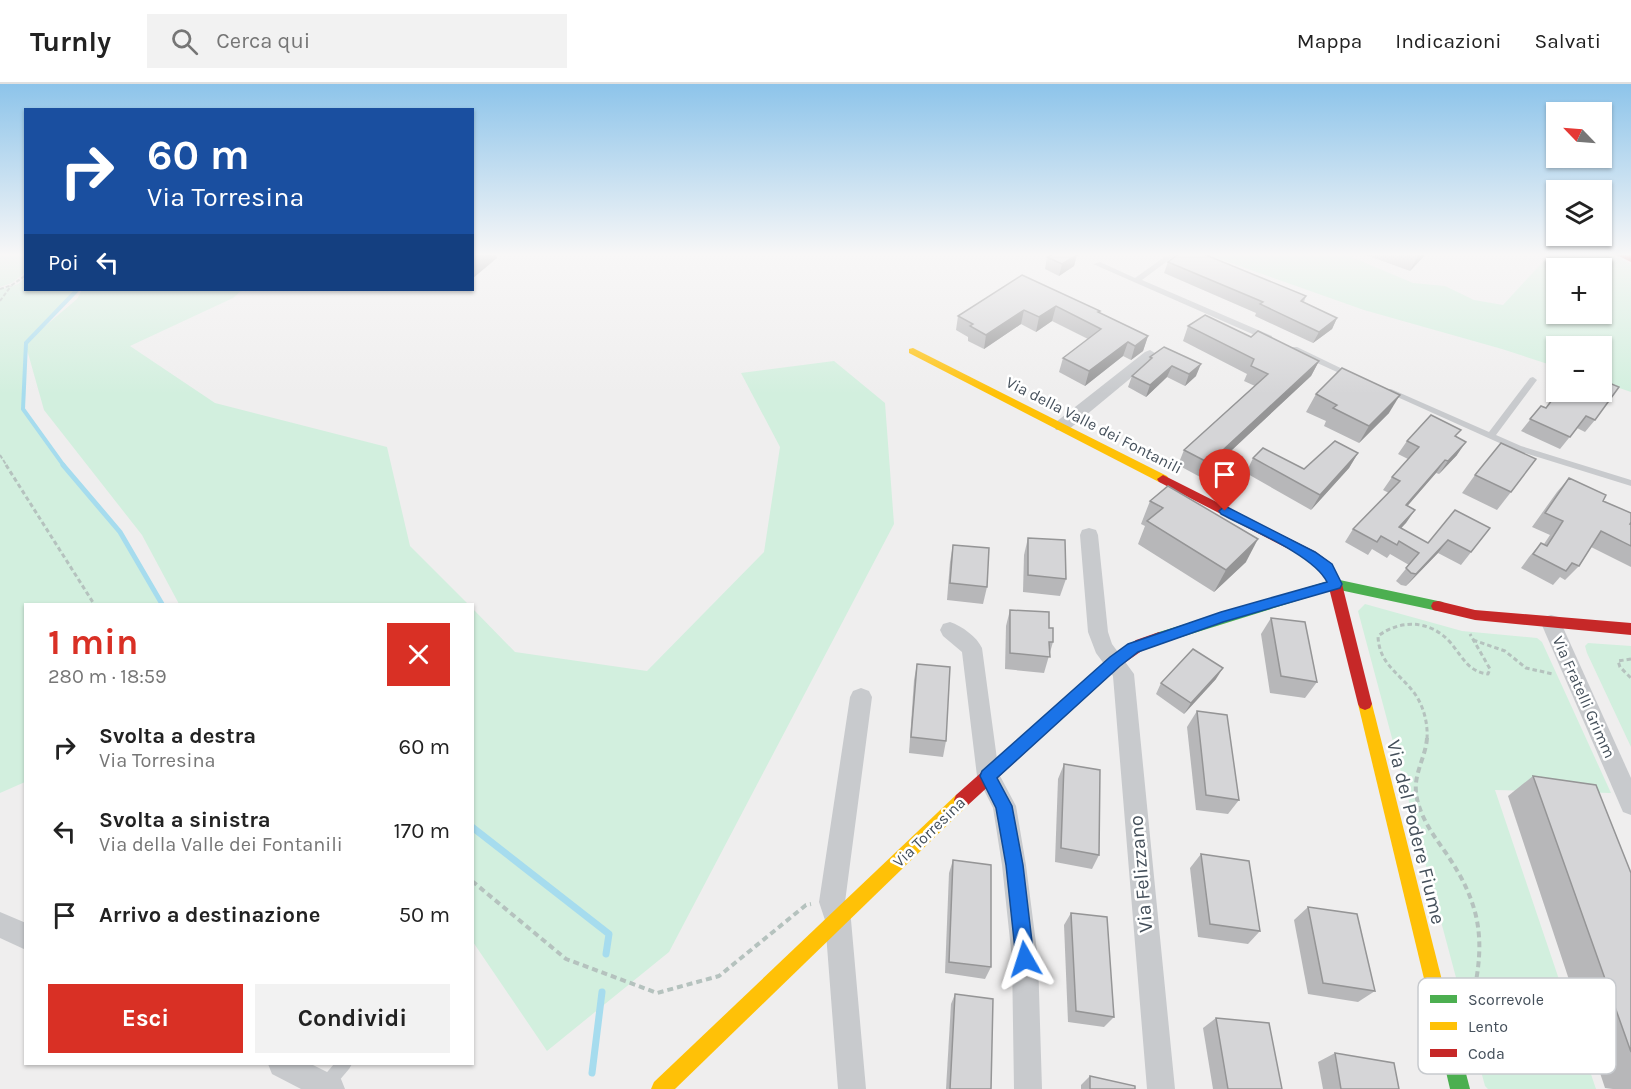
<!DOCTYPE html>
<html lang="it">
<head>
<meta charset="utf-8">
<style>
  body { margin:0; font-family:Karla,sans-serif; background:#f2f2f2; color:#222; height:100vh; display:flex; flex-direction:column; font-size:22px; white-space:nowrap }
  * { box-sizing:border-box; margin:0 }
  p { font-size:20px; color:#767676 }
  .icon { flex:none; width:33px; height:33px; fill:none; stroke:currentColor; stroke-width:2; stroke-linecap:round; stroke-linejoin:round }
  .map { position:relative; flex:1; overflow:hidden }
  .side { position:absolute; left:24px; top:519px; width:450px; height:462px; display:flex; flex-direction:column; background:#fff; border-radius:0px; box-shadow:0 2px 4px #0004 }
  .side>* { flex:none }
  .guide { position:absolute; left:24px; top:24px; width:450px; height:183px; border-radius:0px; box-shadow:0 2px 4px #0004; background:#1a4fa0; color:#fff; overflow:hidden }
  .needle { width:39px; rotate:295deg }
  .tools { position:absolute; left:1546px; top:18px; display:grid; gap:12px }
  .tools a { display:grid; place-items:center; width:66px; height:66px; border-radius:0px; background:#fff; box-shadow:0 2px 4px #0004; font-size:30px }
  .pin { position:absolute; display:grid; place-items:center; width:51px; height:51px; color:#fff; margin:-62px -26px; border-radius:50% 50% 50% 0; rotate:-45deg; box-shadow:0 0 6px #0007 }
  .pin .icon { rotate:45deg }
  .me { position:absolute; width:66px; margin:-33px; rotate:354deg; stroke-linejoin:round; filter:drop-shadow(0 0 4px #0008) }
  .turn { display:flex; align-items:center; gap:21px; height:126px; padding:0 24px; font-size:27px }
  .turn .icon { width:78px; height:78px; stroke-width:2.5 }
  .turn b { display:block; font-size:42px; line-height:51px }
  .then { display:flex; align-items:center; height:57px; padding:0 24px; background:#0003; gap:12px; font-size:22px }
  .round { display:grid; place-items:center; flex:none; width:63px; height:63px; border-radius:0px; background:#f2f2f2 }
  .head { display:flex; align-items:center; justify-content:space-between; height:102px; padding:0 24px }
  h1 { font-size:36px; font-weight:700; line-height:45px; color:#d93025 }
  .cta { display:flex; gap:12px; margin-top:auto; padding:12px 24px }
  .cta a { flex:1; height:69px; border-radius:0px; background:#d93025; color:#fff; font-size:24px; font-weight:700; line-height:69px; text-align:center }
  .cta a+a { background:#f2f2f2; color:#222 }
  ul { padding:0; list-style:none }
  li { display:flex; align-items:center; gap:18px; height:84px; padding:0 24px }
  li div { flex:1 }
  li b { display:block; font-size:22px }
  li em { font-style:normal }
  header { display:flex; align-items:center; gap:36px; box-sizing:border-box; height:84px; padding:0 30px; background:#fff; border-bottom:2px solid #e0e0e0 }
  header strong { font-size:28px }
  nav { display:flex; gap:33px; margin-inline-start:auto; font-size:21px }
  .search { width:420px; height:54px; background:#f2f2f2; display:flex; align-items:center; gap:15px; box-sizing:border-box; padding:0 21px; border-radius:0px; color:#767676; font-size:22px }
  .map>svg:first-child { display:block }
</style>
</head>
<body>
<header>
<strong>Turnly</strong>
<div class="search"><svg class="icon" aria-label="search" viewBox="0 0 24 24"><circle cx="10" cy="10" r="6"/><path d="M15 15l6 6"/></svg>Cerca qui</div>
<nav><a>Mappa</a><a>Indicazioni</a><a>Salvati</a></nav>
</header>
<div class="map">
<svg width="1631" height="1005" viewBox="0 0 1631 1005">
  <rect width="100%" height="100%" fill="#efeeee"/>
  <g fill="#d2efde" fill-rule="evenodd">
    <path d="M0 169H26L25 188 12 199 0 203Z"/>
    <path d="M1203 169H1342L1413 199 1445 202 1474 216 1503 221 1551 169H1606L1631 180V308L1602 298V262H1557V283L1502 265 1364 226ZM1557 184H1602V230H1557Z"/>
    <path d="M25 194 26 206H76L31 254 77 215 82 206H242L233 214 130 262 215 319 387 363 410 462 468 520H179L142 451 44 326 26 262 23 325 73 395 120 448 162 520H26L25 698 0 709V206L18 200Z"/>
    <path d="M834 277 885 319 894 440 669 868 547 967 473 858V525L515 568 647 587 764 468 780 363 741 289Z"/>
    <path d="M1365 520 1462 547 1537 554 1542 558 1611 709 1495 706 1596 1005H1488L1485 1002 1358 527Z"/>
    <path d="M1588 559 1631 562V663L1587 569 1585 562Z"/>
  </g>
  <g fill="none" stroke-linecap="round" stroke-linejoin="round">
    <path stroke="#a6dcee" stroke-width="4" d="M64 382 23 325 26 259 77 206"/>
    <path stroke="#a6dcee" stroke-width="5" d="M63 381 120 448 162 520"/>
    <g stroke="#a6dcee" stroke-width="7">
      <path d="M472 743 609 850 606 870"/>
      <path d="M592 989 602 908"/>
    </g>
    <g stroke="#b5c2be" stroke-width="2" stroke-dasharray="4 2" stroke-linecap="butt">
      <path d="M0 205 12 201 26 191"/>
      <path d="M0 217 11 202"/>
      <path d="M0 371 7 382"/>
    </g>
    <g stroke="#b5c2be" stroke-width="3" stroke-dasharray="4.5 3" stroke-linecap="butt">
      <path d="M6 381 94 520"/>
      <path d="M1473 556 1505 567 1526 584 1553 590"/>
      <path d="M1631 575 1618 577 1620 583 1631 594"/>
      <path d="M1427 655C1428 640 1424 623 1415 610 1400 589 1379 581 1378 552 1401 535 1430 536 1450 558 1462 572 1468 588 1488 590L1490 585 1470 550"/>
    </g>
    <g stroke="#b5c2be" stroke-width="4" stroke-dasharray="6 4" stroke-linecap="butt">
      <path d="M1427 654C1426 672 1414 689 1416 708 1418 730 1433 751 1446 769 1480 819 1486 854 1473 912"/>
      <path d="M472 797 566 875 657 909 719 892 806 821 811 820"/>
    </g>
    <g fill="#c8cacd" fill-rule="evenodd">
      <path d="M1170 169H1178L1142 196 1272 252V256H1266L1093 180 1100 178 1135 194Z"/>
      <path d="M1291 263H1297L1355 291 1351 294 1348 293 1291 267Z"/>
      <path d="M1533 293 1537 296 1496 351 1521 362 1631 396V402L1515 366 1384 307 1385 305H1391L1489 348 1530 294Z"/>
      <path d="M334 980H352L349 985 332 1005H314L317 1000Z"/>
    </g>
    <g fill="#c8cacd" fill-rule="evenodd">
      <path d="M1150 266 1158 271 1155 274 1068 346H1056L1054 342 1056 338 1145 268Z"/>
      <path d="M1089 444 1096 446 1098 451 1108 548 1112 560 1134 590 1175 1005H1147L1113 592 1096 569 1088 548 1080 451 1082 446Z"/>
      <path d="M1551 531 1558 533 1561 539 1631 694V731L1623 728 1541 539 1544 533Z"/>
      <path d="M950 538C962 542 977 553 982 564L999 690 1016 722 1026 781 1038 875 1042 1005H1014L1012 875 1002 781 993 724 977 692 962 568 943 552 940 546 943 540Z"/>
      <path d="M861 604 869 607 872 613 845 818 851 836 866 1005H838L825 836 819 818 850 613 853 607Z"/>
      <path d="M0 828 26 839V866L0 854Z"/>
      <path d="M268 980H311L341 995 345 1005H301L272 990Z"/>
    </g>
    <g fill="#4caf50" fill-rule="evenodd">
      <path d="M1335 495 1438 517 1443 518 1445 522 1443 526 1438 527 1335 505 1159 560 1154 558 1152 554 1154 550 1159 548Z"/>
      <path d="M1442 923 1449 925 1451 932 1470 1005H1450L1433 932 1435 925Z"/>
    </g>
    <g fill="#ffc107" fill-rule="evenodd">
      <path d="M913 264 1167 392 1169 395 1167 398H1159L909 269V265Z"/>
      <path d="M1365 614 1370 616 1372 620 1451 932 1449 939 1442 941 1435 939 1433 932 1358 620 1360 616Z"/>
      <path d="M962 709 968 711 970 716 968 721 675 1005H651L654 998 956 711Z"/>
    </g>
    <g fill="#c62828" fill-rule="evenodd">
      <path d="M1613 169H1625L1631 171V178Z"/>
      <path d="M1163 391 1316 468 1332 480 1342 500 1372 620 1370 624 1365 626 1360 624 1358 620 1328 500 1322 487 1306 474 1159 398 1157 395Z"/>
      <path d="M1438 517 1475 526 1631 539V551L1475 536 1433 526 1431 522 1433 518Z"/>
      <path d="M1159 548 1164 550 1166 554 1164 558 1146 564 1120 582 968 721 962 723 956 721 954 716 956 711 1110 574 1136 556Z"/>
    </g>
  </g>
  <g fill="#b7b7b9">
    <path d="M1367 169H1427L1410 187 1366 171Z"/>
    <path d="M1077 171 1074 182 1059 192 1045 185 1047 173Z"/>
    <path d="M1168 178 1306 212 1304 218 1337 234 1332 245 1313 259 1255 232 1256 229 1164 189Z"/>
    <path d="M1022 191 1148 252 1143 267 1131 276 1123 272 1085 302 1059 288 1063 274 1088 255 1052 237 1036 248 1021 240 984 265 968 257V253L956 246 958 232Z"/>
    <path d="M1188 242 1251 253 1319 277 1311 292 1202 394 1178 381 1184 366 1255 302 1244 297 1247 290 1183 257Z"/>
    <path d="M1150 273 1196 292 1185 302 1167 293 1146 313 1128 303 1132 292 1148 277Z"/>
    <path d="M1558 308 1595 336 1585 348 1577 344 1560 365 1521 347 1541 322 1546 324Z"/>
    <path d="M1316 310 1389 329 1359 359 1324 342 1326 337 1306 328Z"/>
    <path d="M1456 353 1457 371 1439 390 1436 389 1407 422 1415 426 1401 444 1428 459 1490 444 1461 481 1438 469 1406 502 1401 501 1396 497 1409 481 1390 470 1387 474 1372 465 1368 471 1345 458 1353 445 1389 409 1383 406 1392 393 1408 375 1398 370 1407 357Z"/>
    <path d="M1358 369 1349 384 1311 426 1246 389 1253 374 1304 385Z"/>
    <path d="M1475 391 1511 408 1497 426 1462 409Z"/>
    <path d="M1569 394 1603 417 1631 440V483L1591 463 1579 482 1565 496 1560 493 1553 501 1521 484 1529 473 1541 459 1544 460 1550 451 1532 443 1557 408Z"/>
    <path d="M1150 417 1246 478 1214 508 1138 460 1145 442 1141 440Z"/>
    <path d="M1028 454 1066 495 1060 512 1023 508 1024 471Z"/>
    <path d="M953 461 987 503 983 520 947 516 950 478Z"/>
    <path d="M1010 526 1049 544 1053 558 1044 589 1005 585 1006 542Z"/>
    <path d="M1271 534 1317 598 1305 614 1270 609 1261 550Z"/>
    <path d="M917 580 946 657 943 673 909 669 914 596Z"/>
    <path d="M1216 595 1184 630 1156 610 1161 599Z"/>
    <path d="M1197 627 1239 716 1228 730 1196 726 1187 643Z"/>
    <path d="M1064 680 1099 771 1092 785 1055 778 1058 695Z"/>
    <path d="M1533 692 1631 789V1005H1613L1605 1004 1508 712Z"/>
    <path d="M1201 770 1260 847 1248 860 1198 853 1190 784Z"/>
    <path d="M953 776 991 883 985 895 945 889 949 789Z"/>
    <path d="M1308 823 1375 907 1358 918 1308 910 1294 836Z"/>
    <path d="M1071 829 1114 933 1104 943 1068 938 1064 841Z"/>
    <path d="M955 910 991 1005H946L951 920Z"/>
    <path d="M1216 934 1282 1005H1213L1203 944Z"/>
    <path d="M1335 969 1399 1005H1323L1318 978Z"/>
    <path d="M1090 992 1135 1005H1081V1001Z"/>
  </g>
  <g fill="#959596">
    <path d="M478 169H496L497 174 472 195V173Z"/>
    <path d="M1420 169H1427L1410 187 1419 170Z"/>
    <path d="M1077 171 1074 182 1059 192 1062 180Z"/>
    <path d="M1056 222 1052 237 1036 248 1039 233Z"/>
    <path d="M1024 226 1021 240 984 265 986 251Z"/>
    <path d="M1337 234 1332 245 1313 259 1319 248Z"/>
    <path d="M1148 252 1143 267 1131 276 1135 262Z"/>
    <path d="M1128 258 1123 272 1085 302 1089 287Z"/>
    <path d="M1319 277 1311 292 1202 394 1209 379Z"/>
    <path d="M1201 280 1196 292 1185 302 1189 290Z"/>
    <path d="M1172 282 1167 293 1146 313 1150 301Z"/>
    <path d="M1400 311 1389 329 1359 359 1369 342Z"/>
    <path d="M1466 358 1457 371 1439 390 1448 377Z"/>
    <path d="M1358 369 1349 384 1311 426 1320 411Z"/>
    <path d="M1445 376 1436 389 1397 434 1406 421Z"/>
    <path d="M1415 426 1406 439 1390 456 1399 443Z"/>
    <path d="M1258 455 1246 478 1214 508 1226 486Z"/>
    <path d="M1448 456 1438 469 1406 502 1416 490Z"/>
    <path d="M1223 584 1216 595 1184 630 1191 619Z"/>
  </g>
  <g fill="#d5d5d7" stroke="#959596" stroke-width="1.5">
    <path d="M472 169H478L472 173Z"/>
    <path d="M1055 169H1072L1077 171 1062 180 1047 173Z"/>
    <path d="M1180 169H1201L1306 212 1301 217 1337 234 1319 248 1260 220 1263 218 1168 178Z"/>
    <path d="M1022 191 1100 227 1098 228 1148 252 1135 262 1128 258 1089 287 1063 274 1101 245 1056 222 1039 233 1024 226 986 251 970 242 973 240 958 232Z"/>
    <path d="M1205 231 1251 253 1258 247 1319 277 1209 379 1184 366 1268 290 1251 282 1254 275 1188 242Z"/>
    <path d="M1164 263 1201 280 1189 290 1172 282 1150 301 1132 292 1152 274 1150 273Z"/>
    <path d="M1342 284 1400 311 1369 342 1333 324 1337 321 1316 310Z"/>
    <path d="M1602 296 1619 303 1595 336 1586 332 1570 353 1530 335 1541 322 1546 324 1558 308H1602Z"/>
    <path d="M1431 331 1461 346 1455 352 1466 358 1448 377 1445 376 1406 421 1415 426 1399 443 1428 459 1455 426 1490 444 1471 468 1448 456 1416 490 1411 489 1406 484 1419 469 1399 457 1397 461 1381 452 1377 458 1353 445 1400 397 1392 393 1419 363 1407 357Z"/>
    <path d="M1335 357 1358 369 1320 411 1253 374 1263 364 1304 385Z"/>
    <path d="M1501 359 1536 375 1511 408 1475 391Z"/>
    <path d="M1569 394 1606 411 1603 417 1631 429V438L1630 440H1631V462L1601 447 1579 482 1572 479 1566 487 1533 470 1541 459 1547 462 1563 437 1545 429Z"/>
    <path d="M1168 402 1258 455 1226 486 1147 437 1163 424 1150 417Z"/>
    <path d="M1028 454 1065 456 1066 495 1028 491Z"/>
    <path d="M953 461 989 464 987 503 950 499Z"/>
    <path d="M1010 526 1049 528V544H1053V558H1049L1050 573 1010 569Z"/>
    <path d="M1271 534 1305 538 1317 598 1281 592Z"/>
    <path d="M1193 565 1223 584 1191 619 1161 599Z"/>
    <path d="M917 580 950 583 946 657 911 653Z"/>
    <path d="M1197 627 1227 631 1239 716 1206 711Z"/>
    <path d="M1064 680 1100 686 1099 771 1061 764Z"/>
    <path d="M1533 692 1596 701 1631 789V968Z"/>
    <path d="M1201 770 1249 777 1260 847 1210 840Z"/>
    <path d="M953 776 991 781V883L949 878Z"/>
    <path d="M1308 823 1357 830 1375 907 1323 899Z"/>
    <path d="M1071 829 1107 833 1114 933 1076 927Z"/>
    <path d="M955 910 993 915 991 1005H950Z"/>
    <path d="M1216 934 1269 939 1282 1005H1228Z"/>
    <path d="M1335 969 1394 979 1399 1005H1341Z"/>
    <path d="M1090 992 1135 1002V1005H1090Z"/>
  </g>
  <linearGradient id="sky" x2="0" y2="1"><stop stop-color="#8dc4ea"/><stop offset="0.55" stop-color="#f8f7f7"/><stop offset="1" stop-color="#f8f7f7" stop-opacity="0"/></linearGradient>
  <rect width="1631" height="310" fill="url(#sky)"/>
  <path fill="#1a73e8" stroke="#114b97" stroke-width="1.5" d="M1225 422 1315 468 1332 480 1342 500 1340 504 1223 538 1138 568 1120 582 997 694 1012 722 1023 781 1034 875 1031 882 1025 884 1018 882 1016 875 1006 781 996 724 980 692 982 687 1110 573 1128 560 1221 528 1327 498C1314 471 1249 445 1221 430L1219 427Z"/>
  <g text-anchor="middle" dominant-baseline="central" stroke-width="5" stroke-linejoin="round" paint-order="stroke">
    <g font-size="16" fill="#45505b" stroke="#fff">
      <text transform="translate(1094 341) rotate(27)">Via della Valle dei Fontanili</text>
      <text transform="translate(1584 613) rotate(66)">Via Fratelli Grimm</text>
      <text transform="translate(929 748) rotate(-44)">Via Torresina</text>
    </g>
    <g font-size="20" fill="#45505b" stroke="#fff">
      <text transform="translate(1416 748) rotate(76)">Via del Podere Fiume</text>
      <text transform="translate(1141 790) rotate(-95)">Via Felizzano</text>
    </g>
  </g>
  <rect x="1418" y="894" width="198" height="96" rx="9" fill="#fff" stroke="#c7cace" stroke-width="1.5"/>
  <rect x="1430" y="911" width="27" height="8" fill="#4caf50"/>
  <rect x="1430" y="938" width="27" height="8" fill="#ffc107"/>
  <rect x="1430" y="965" width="27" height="8" fill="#c62828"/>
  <g font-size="16" fill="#45505b">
    <text x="1468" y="921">Scorrevole</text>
    <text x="1468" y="948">Lento</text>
    <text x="1468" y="975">Coda</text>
  </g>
</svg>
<div class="tools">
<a><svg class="needle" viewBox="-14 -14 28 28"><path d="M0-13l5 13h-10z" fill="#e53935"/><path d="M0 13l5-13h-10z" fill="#767676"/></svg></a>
<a><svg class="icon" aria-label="layers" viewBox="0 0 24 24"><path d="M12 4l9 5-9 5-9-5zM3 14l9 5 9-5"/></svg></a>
<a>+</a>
<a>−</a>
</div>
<div class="pin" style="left:1225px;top:427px;background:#d93025"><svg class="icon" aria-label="arrive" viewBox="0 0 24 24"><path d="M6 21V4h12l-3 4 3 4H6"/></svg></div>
<svg class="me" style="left:1025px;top:875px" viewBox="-20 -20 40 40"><path d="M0-17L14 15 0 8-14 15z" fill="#1a73e8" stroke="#fff" stroke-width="4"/></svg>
<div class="guide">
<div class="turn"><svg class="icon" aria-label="right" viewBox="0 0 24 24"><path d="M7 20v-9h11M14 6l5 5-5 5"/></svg><div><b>60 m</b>Via Torresina</div></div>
<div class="then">Poi<svg class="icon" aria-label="left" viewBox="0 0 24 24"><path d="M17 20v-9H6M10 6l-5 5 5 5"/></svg></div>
</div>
<section class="side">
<div class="head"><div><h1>1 min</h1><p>280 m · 18:59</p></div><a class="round" style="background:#d93025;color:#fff"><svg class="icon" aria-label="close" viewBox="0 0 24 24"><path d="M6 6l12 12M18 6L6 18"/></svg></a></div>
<ul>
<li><svg class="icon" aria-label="right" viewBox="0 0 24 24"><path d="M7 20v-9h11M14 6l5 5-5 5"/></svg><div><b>Svolta a destra</b><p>Via Torresina</p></div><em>60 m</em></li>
<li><svg class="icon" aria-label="left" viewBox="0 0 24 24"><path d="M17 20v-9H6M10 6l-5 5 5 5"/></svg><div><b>Svolta a sinistra</b><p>Via della Valle dei Fontanili</p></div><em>170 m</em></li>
<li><svg class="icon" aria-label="arrive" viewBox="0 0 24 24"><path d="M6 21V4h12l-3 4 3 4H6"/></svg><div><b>Arrivo a destinazione</b></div><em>50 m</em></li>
</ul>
<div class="cta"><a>Esci</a><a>Condividi</a></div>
</section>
</div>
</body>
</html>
